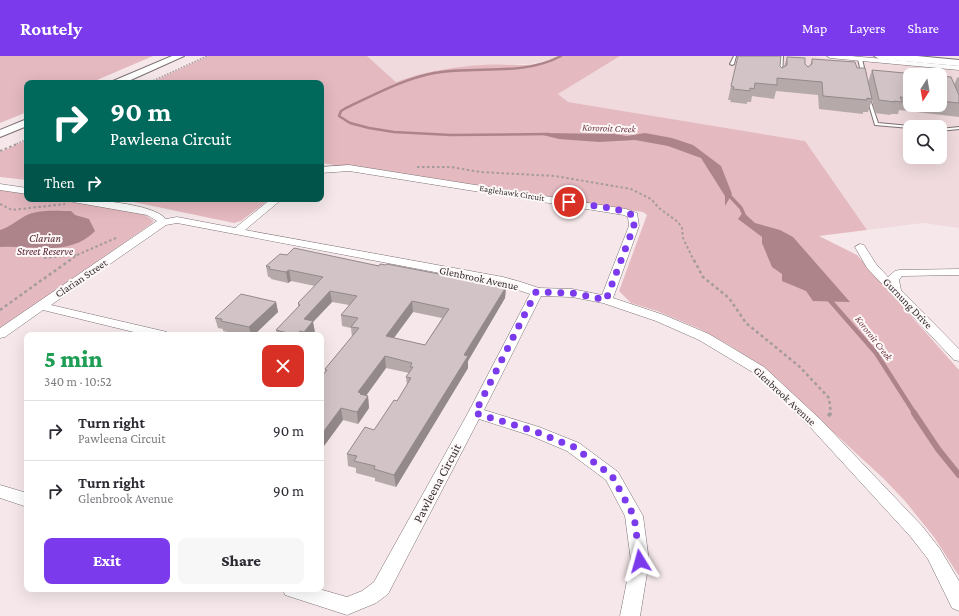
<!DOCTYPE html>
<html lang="en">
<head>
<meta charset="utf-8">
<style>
  body { margin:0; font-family:"Crimson Pro",serif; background:#f7f7f7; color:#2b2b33; height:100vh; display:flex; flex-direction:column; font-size:15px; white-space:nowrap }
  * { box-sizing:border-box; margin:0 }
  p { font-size:13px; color:#7c7c81 }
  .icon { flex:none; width:22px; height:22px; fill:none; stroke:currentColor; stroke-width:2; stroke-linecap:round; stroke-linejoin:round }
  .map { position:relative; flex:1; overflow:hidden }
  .side { position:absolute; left:24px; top:276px; width:300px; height:260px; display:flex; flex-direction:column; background:#fff; border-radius:8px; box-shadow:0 4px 16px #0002 }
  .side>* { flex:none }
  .banner { position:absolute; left:24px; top:24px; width:300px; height:122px; border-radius:8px; box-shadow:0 4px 16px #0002; background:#00695c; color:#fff; overflow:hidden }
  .needle { width:26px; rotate:191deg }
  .buttons { position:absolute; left:903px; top:12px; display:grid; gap:8px }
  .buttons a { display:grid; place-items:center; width:44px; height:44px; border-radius:8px; background:#fff; box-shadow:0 4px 16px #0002; font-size:20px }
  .pin { position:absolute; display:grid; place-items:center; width:34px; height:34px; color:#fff; margin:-17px; border:2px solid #fff; border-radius:50%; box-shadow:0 1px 4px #0007 }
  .me { position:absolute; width:44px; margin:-22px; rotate:352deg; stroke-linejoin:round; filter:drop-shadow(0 0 3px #0008) }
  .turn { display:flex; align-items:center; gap:14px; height:84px; padding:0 20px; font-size:18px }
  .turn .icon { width:52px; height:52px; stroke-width:2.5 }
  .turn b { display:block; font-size:28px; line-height:34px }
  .then { display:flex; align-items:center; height:38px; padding:0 20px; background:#0003; gap:8px; font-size:15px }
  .round { display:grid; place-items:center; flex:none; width:42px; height:42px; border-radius:8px; background:#f7f7f7 }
  .head { display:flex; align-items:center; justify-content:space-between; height:68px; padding:0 20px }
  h1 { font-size:24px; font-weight:800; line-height:30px; color:#1e9e55 }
  .button { display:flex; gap:8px; margin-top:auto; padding:8px 20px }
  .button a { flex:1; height:46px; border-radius:8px; background:#7c3aed; color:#fff; font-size:16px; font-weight:800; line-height:46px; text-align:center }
  .button a+a { background:#f7f7f7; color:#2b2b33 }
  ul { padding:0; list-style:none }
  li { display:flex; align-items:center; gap:12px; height:60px; padding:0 20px; border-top:1px solid #e1e1e2 }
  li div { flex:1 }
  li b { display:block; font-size:15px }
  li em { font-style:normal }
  header { display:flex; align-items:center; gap:24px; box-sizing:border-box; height:56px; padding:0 20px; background:#7c3aed; color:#fff }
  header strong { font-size:19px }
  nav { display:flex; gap:22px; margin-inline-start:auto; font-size:14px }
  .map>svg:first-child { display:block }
</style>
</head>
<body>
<header>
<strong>Routely</strong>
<nav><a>Map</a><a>Layers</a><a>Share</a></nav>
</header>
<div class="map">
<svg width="959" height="560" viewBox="0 0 959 560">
  <rect width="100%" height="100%" fill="#f6e8ea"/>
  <g fill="#f0dade" fill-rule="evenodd">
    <path d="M367 0H560L551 4 531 8 484 9 409 21 396 26Z"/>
    <path d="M620 0H806L959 14V172L923 167 867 174 804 85 567 46 558 38ZM910 19H940V49H910ZM910 71H940V101H910Z"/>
  </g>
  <g fill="#e4b9bf">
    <path d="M0 0H153L90 27H27V56L0 67Z"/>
    <path d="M208 0H367L396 26C421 16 457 10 484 9 506 7 541 14 560 0H620L558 38 568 46 805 85 867 174 819 180 857 199 959 314V520L934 481 905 445 883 422 820 364 755 306 729 289 700 273 657 255 631 247 619 235 647 159 643 156 321 107V27H150Z"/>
    <path d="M27 84V124L0 121V96Z"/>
    <path d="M0 134 27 136V143H64L145 159 154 165 151 168 0 273Z"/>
    <path d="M119 143H270L241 165 234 167Z"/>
  </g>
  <g fill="#ad848a">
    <path d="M543 77 614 78 627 80 645 77 672 82 693 89 721 110 732 138 725 150V140L701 102 668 90 635 84 599 86 559 83 543 79Z"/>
    <path d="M71 155 75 159 89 163 95 175C70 201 33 189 0 191V174C10 171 16 165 25 160 38 153 57 155 71 155Z"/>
    <path d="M743 156 755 167 780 174 793 181 850 246 813 245 806 235 782 225V218L772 211 762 187V181L738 163Z"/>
  </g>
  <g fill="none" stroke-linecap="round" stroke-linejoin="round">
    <path stroke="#ad848a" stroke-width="2.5" d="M549 78 451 79 394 76 369 72 350 67 339 60 341 55 346 52C374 39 403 23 434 17 476 9 522 21 561 0"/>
    <path stroke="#ad848a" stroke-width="3.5" d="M727 137 741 152 745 161"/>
    <path stroke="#ad848a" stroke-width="4.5" d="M827 241 876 297 915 358"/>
    <path stroke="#ad848a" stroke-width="6" d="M914 357 938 393 959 419"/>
    <defs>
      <g id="lane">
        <path d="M734 0H736L734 8 732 9 730 8Z"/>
        <path d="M781 0H783L782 18 780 19 778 18Z"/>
        <path d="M860 2 862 3 866 20 864 21 862 20 858 3Z"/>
        <path d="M937 9 940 10 947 28 944 27Z"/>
        <path d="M867 42 870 43 878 67 910 70 912 71H910V72L875 69Z"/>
        <path d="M959 71V73L940 75V73Z"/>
      </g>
      <g id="street">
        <path d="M827 0H851L959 10V14L830 2Z"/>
        <path d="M349 109 626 153 637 157 639 170 613 242 664 259 709 278 764 311 821 364 922 470 940 493 959 525V555L952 552 928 503 910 480 811 372 754 317 699 284 656 265 603 247 572 241 541 240 484 354 539 371 579 387 618 416 643 460 649 505 640 560H620L631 505 625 460 606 424 567 395 529 379 479 363 388 538 376 547 347 559 285 539 283 533H319L347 541 362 535 374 526 468 357 530 238 503 229 177 167 166 169 51 249 167 276 168 279H146L43 254 5 281 0 282V272L157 165 147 159 73 146 68 143C89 143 153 147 166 163L177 161 235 172 271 143H282L245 174 503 221 521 226 539 232 572 233 602 239 629 170 628 161 624 159 349 115 321 117V111Z"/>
        <path d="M0 128 27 132V138L0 134Z"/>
        <path d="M860 188 864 189 876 208 888 221 895 215 899 214 959 213V219L902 220 899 224 901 234 959 293V305L954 304 867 212 855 191Z"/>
        <path d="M0 429 27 437V451L0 442Z"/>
      </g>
      <g id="secondary">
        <path d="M172 0H184L124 27H111L113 25Z"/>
        <path d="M27 63V70L0 81V74Z"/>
      </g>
      <path id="highway" d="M874 0H917L959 4V10L879 3Z"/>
    </defs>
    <use href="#lane" stroke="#7d7172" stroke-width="2"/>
    <use href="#street" stroke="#7d7172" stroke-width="1"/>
    <use href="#secondary" stroke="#7d7172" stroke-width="2"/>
    <use href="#highway" stroke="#7d7172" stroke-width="2"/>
    <g stroke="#a59b9c" stroke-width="1.5" stroke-dasharray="1.5 1.5" stroke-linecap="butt">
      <path d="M148 27 207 0"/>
      <path d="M14 89 27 83"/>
    </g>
    <g stroke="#a59b9c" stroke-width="2" stroke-dasharray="2.5 2.5" stroke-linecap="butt">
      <path d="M0 95 17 88"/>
      <path d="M417 111H451L480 116 555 120 631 133 651 143 659 152 678 166 682 172 683 182 694 205"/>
      <path d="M0 148 12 154 65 148"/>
      <path d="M44 202 76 199"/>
      <path d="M69 205 77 199 116 182"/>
    </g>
    <g stroke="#a59b9c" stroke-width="2.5" stroke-dasharray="3 3" stroke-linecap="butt">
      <path d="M694 204 703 221 729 242 746 267 800 311 829 342 831 358"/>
      <path d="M0 254 70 204"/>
    </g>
    <path stroke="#a59b9c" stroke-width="3.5" stroke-dasharray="4 4" stroke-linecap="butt" d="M828 360 831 357"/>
    <use href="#lane" fill="#fff" fill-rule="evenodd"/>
    <use href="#street" fill="#fff" fill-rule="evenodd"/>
    <use href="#secondary" fill="#fff" fill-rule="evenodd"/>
    <use href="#highway" fill="#fff" fill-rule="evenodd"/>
  </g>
  <g fill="#b5a9aa" fill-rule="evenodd">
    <path d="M787 1 805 8 808 11 810 10 812 3 857 12 868 26 872 14 910 19V49H940V20L954 29 957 22 959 21V61L899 54 898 58H891L890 59 875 57 872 44 868 56H863V58L819 53 818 39 776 35 774 43 752 40 751 46H747V48L730 46 731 44H728L731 30 780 10 782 12 784 11Z"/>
    <path d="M287 199 379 210 506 231 505 242 468 305V312L396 431 375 425V422L356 417V412L348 410 347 398 374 374 397 345 407 329 406 321 409 317 386 312 366 340H368L369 352 358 368 343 364 321 394V321L325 316V313L352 281 351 272 342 270 341 259 349 249 332 246 313 266 315 277 313 279H277L276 274 298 251V247L315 230 291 225 288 227 271 223 270 221H268L266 210ZM413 256 442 262 425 289 394 282Z"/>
    <path d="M276 246 278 256 254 279H241L223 275V273L218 272 215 262Z"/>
  </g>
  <g fill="#93898b">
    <path d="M289 214 291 225 288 227 286 216Z"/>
    <path d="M506 231 505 242 468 305V312L396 431 394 419 464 299Z"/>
    <path d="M330 235 332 246 313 266 315 277 313 279H304V263Z"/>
    <path d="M412 245 413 256 387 291 386 280Z"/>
    <path d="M276 246 278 256 254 279H251L249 271Z"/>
    <path d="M300 275 301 279H296Z"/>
    <path d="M385 300 386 312 362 345 368 340 369 352 358 368 357 356 358 336Z"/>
    <path d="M341 352 343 364 321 394V379Z"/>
  </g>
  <g fill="#d2c4c6" stroke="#93898b" fill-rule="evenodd">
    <path d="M738 0H781L780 10 782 12 787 9V1L805 2V8L808 11 812 8V3L855 6 857 12H865L872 43 867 42V44L823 40 822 26 777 22V29L755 27 754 33 750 32V35L733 33 734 31 731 30Z"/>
    <path d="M872 14 926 19H910V42L900 41 902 46 894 45 895 46 879 44Z"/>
    <path d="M940 20 951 21 959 39V47L940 45Z"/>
    <path d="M294 192 379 210 380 208 386 209 387 208 506 231 464 299 468 300 394 419 374 413 375 410 354 405 357 400 347 398 365 371 374 374 394 344 397 345 411 322 406 321 413 311H410L412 307 385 300 358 336 361 337 360 338 368 340 357 356 341 352 321 379V324L322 323H321V321L327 314 325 313 359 272 351 271 358 262 341 259 357 240 330 235 304 263 313 265 304 276 300 275 296 279 276 274 300 249 298 247 323 221 289 214 286 216 269 213 270 211 266 210 280 198 287 199ZM412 245 449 253 425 289 386 280Z"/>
    <path d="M241 238 276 246 249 271 221 265 222 263 215 262Z"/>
  </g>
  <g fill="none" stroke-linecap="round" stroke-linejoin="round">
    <path stroke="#7c3aed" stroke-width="7" stroke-dasharray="0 12.6" d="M569 146 616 153 633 159 634 170 606 244 572 237 536 236 475 357 534 375 574 391 612 420 634 460 640 505"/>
  </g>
  <g text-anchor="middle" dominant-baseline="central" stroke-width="4" stroke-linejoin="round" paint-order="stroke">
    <g font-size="9" fill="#363132" stroke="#fef8f8">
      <text transform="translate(512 137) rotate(9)">Eaglehawk Circuit</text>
    </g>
    <g font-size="10" font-style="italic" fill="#6f3642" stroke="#fef8f8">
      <text transform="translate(609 72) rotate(2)">Kororoit Creek</text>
      <text transform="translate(874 282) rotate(52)">Kororoit Creek</text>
    </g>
    <g font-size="11" font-style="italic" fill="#531d2a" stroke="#fef8f8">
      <text x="45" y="182">Clarian<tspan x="45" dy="13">Street Reserve</tspan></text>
    </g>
    <g font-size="11" fill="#363132" stroke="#fef8f8">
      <text transform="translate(81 222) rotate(-34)">Clarian Street</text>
      <text transform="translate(479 222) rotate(12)">Glenbrook Avenue</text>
      <text transform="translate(908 247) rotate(46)">Gurnung Drive</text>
      <text transform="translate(785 340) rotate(43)">Glenbrook Avenue</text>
    </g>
    <g font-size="13" fill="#363132" stroke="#fef8f8">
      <text transform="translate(437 427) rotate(-62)">Pawleena Circuit</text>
    </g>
  </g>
</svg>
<div class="buttons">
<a><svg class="needle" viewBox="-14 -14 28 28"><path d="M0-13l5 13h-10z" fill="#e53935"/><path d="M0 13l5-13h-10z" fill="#7c7c81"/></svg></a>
<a><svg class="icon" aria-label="search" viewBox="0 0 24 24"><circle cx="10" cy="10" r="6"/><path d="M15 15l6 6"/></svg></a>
</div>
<div class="pin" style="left:569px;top:146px;background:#d93025"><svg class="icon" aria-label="arrive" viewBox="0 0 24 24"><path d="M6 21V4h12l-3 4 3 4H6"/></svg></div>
<svg class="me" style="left:640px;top:505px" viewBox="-20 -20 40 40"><path d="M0-17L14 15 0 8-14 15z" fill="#7c3aed" stroke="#fff" stroke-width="4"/></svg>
<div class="banner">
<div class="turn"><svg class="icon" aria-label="right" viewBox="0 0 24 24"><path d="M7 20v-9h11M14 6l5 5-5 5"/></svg><div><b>90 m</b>Pawleena Circuit</div></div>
<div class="then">Then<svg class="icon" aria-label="right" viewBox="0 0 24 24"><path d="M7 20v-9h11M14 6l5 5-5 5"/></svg></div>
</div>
<section class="side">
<div class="head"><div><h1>5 min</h1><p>340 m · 10:52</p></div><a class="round" style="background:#d93025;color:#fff"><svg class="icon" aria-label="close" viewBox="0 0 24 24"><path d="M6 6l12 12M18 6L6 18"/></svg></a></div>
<ul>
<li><svg class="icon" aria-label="right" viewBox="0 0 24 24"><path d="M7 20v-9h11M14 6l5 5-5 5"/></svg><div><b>Turn right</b><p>Pawleena Circuit</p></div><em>90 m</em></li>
<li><svg class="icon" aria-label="right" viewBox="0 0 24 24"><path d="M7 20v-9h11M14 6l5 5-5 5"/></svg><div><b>Turn right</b><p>Glenbrook Avenue</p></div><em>90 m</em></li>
</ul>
<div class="button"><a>Exit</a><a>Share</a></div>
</section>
</div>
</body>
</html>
